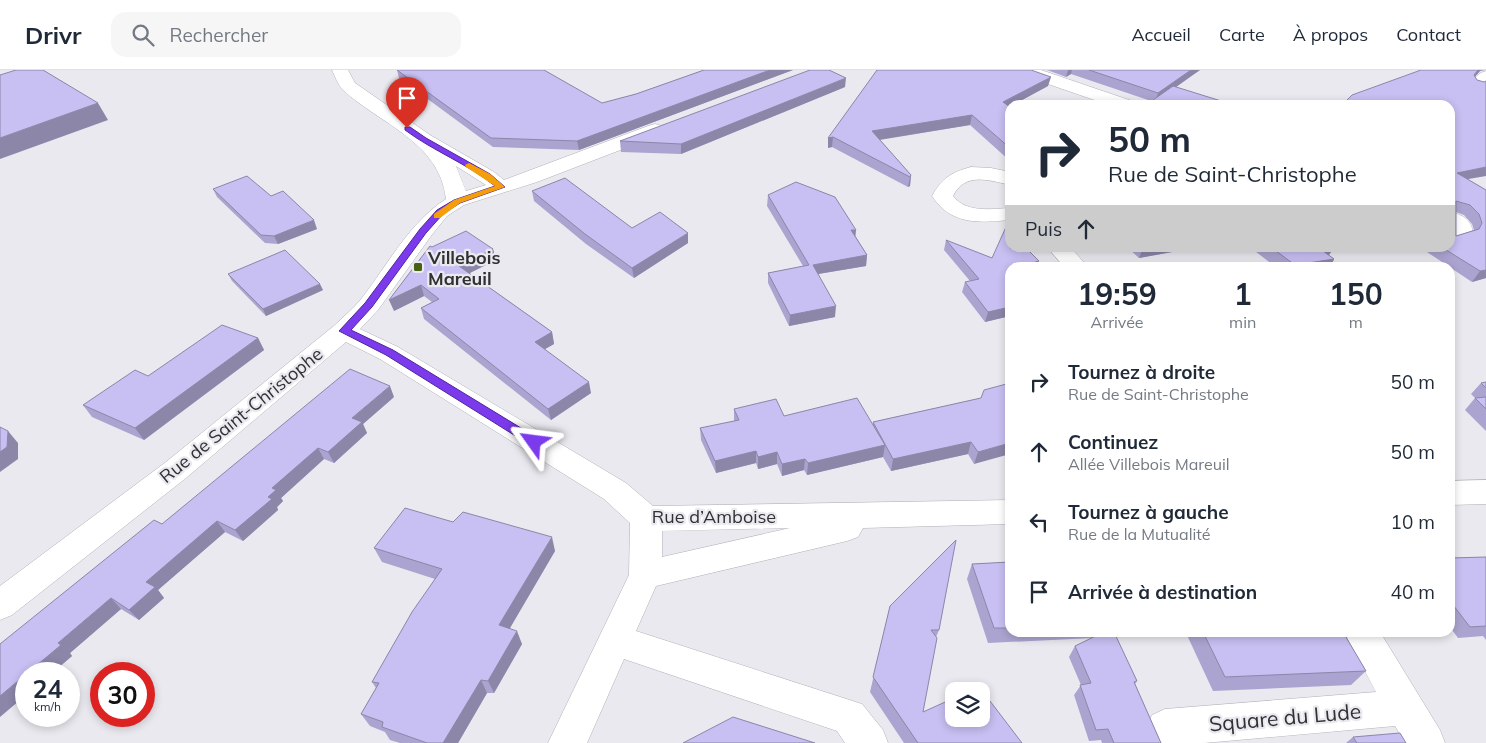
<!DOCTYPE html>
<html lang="fr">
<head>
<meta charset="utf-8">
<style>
  body { margin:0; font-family:Mulish,sans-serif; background:#f6f6f7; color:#1f2937; height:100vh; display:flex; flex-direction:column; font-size:19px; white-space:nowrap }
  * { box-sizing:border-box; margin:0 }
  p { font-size:16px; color:#747a83 }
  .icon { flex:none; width:28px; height:28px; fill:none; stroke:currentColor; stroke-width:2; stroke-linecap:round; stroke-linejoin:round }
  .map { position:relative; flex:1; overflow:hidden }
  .sheet { position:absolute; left:1005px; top:192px; width:450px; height:375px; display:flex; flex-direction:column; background:#fff; border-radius:15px; box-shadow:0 2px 8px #0003 }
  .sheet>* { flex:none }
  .hud { position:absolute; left:1005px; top:30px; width:450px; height:152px; border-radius:15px; box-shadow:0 2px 8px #0003; background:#fff; color:#1f2937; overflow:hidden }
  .fabs { position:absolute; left:945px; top:612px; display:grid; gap:10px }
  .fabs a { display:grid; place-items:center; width:45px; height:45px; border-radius:10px; background:#fff; box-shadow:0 2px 8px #0003; font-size:25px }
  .speed { position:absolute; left:15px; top:592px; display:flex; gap:10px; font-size:25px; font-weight:700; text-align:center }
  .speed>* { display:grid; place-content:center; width:65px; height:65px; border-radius:50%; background:#fff; box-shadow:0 2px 8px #0003; line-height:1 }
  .speed small { font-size:12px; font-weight:400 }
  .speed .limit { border:8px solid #d22; background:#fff; color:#111 }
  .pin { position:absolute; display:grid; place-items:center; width:42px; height:42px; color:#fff; margin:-51px -21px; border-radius:50% 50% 50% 0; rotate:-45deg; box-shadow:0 0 5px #0007 }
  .pin .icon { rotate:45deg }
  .me { position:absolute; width:55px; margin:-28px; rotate:301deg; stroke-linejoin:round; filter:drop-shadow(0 0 4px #0008) }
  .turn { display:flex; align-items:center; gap:18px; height:105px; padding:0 20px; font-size:22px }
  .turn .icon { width:65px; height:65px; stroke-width:2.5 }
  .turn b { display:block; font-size:35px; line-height:42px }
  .then { display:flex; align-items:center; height:48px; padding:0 20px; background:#0003; gap:10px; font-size:19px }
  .eta { display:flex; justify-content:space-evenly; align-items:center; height:85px; text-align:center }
  .eta b { font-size:30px; font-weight:700; line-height:35px }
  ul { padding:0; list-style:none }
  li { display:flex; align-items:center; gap:15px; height:70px; padding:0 20px }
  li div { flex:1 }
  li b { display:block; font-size:19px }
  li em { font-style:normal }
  header { display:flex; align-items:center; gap:30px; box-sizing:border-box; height:70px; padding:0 25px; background:#fff; border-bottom:1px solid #e0e1e3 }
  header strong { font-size:24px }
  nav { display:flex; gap:28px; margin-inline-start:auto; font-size:18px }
  .search { width:350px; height:45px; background:#f6f6f7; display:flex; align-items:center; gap:12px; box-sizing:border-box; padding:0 18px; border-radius:15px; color:#747a83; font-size:19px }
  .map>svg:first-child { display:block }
</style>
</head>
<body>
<header>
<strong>Drivr</strong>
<div class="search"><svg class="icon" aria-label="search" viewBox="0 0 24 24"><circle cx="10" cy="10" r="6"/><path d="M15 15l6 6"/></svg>Rechercher</div>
<nav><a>Accueil</a><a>Carte</a><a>À propos</a><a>Contact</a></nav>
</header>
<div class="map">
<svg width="1486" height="673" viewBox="0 0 1486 673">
  <rect width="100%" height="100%" fill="#eae9ef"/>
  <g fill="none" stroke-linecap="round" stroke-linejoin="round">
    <defs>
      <g id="minor">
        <path d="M332 0H348L355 13 430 65 494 102 504 110 648 56 655 54 662 56 664 60 662 64 537 112 464 135 447 146 431 166 378 240 360 259 398 277 626 413 653 436 1010 430V454L863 458 858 467 847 471 656 516 636 561 862 634 883 660 888 673H845L837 661 624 589 587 673H548L629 505 630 453 604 429 380 289 346 272 186 408 12 545 0 550V516L166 392 335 255C344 246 354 238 362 228 388 194 410 152 446 129 440 72 380 54 343 20 338 15 335 6 332 0ZM456 96 486 115 466 121ZM790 458 662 487V461Z"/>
        <path d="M1017 0H1041L1132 31 1135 35H1109L1019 4Z"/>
        <path d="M1486 1V16L1479 19 1473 18 1470 14C1475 8 1478 3 1486 1Z"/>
        <path d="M971 97 991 98 1010 102V115C988 110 965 102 953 126 966 143 990 139 1010 138V150C978 153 951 155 932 126 942 108 952 102 971 97Z"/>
        <path d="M1450 142C1463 145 1471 149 1473 163L1470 168 1450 175Z"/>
        <path d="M1048 178H1071L1089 198H1065Z"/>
        <path d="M1486 410V434L1450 435V411Z"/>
        <path d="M1344 562H1380L1440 660 1445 673H1405L1395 656 1204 673H1156L1152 671 1146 658 1152 645 1165 639 1376 622Z"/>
      </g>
    </defs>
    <use href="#minor" stroke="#b1b0b6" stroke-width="1"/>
    <use href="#minor" fill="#fff" fill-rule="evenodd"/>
  </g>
  <g fill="#aca4d0" fill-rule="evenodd">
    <path d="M397 0 602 33 636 24 704 0H793L579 80 493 77 399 8Z"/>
    <path d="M1047 0H1200L1151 31 1071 4 1066 7Z"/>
    <path d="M1480 1 1475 7 1468 109 1486 120V208L1472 212 1421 178H1450L1342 35ZM1456 142 1464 145 1472 154 1474 160 1456 166Z"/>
    <path d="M1048 16 1013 35H1010V91L970 55 880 70 911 105 910 116 908 117 832 77 828 78V68Z"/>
    <path d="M845 17 681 84 621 82 620 71Z"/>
    <path d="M213 119 271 126 317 159 278 174 265 173 217 127Z"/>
    <path d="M532 121 632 158 688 173 634 208 586 174 534 131Z"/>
    <path d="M768 125 856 167 867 185 866 196 818 204 835 247 789 256 768 213V203L803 196 767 136Z"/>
    <path d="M946 170 992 188 1039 191 1038 194 1010 198V246L985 252 962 222 965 212 970 211 944 180Z"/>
    <path d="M432 177 493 179 496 190 469 203 552 262 554 274 545 279 591 323 551 350 424 249 421 238 432 232 424 226 394 241Z"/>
    <path d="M1128 178H1194L1139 188Z"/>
    <path d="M1251 178H1334L1329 185 1334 189 1330 198H1277Z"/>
    <path d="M228 204 323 220 266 246 232 211Z"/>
    <path d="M258 268 264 280 144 370 92 347 83 335 148 306Z"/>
    <path d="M1486 312V361L1465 340 1475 328 1471 324 1481 313Z"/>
    <path d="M1010 313 974 394 968 384 891 401 883 387 807 405 804 400 782 406 777 394 758 399 756 393 716 403 701 370 700 358 734 351V339L784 346 873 354V352L981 328Z"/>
    <path d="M394 327 363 354 367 363 334 393 324 389 281 428 283 431 277 437 278 440 243 471 225 462 158 520 164 528 139 550 121 539 70 583 72 586 51 604 162 454Z"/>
    <path d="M1450 341 1454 382 1450 387Z"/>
    <path d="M374 478 555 481 510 558 522 574 494 623H487L458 673H400L390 670 385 662 370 656 361 644 376 618 372 612 435 509 382 492Z"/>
    <path d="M1486 487V570L1483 566 1458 568 1450 557V488Z"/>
    <path d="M1010 492V562H1343L1366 601 1351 615 1213 621 1186 563 1116 567 1137 611 1135 614 1161 673H1102L1101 670 1089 671 1074 625 1081 615 1069 587 1075 576 1093 568 988 573 967 509 972 494Z"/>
    <path d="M890 536 939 560 936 567 923 642 985 633 1022 673H904L870 622Z"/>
    <path d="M1353 667 1406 673H1346Z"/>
  </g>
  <g fill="#8c86a9">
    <path d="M770 0H793L579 80 577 71Z"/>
    <path d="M1068 0H1072L1071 4 1066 7Z"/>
    <path d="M1191 0H1200L1155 32 1158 23Z"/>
    <path d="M1478 0H1485L1480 1 1468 14 1474 5Z"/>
    <path d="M1051 7 1048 16 1013 35H1010V37L1001 41 1003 32Z"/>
    <path d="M846 8 845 17 681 84V74Z"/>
    <path d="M98 33 108 50 0 89V68Z"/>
    <path d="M972 45 970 55 871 71 872 61Z"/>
    <path d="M833 67 832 77 828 78V68Z"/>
    <path d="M1486 97V106L1451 112 1457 103Z"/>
    <path d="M911 105 910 116 908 117 910 107Z"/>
    <path d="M314 150 317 159 278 174 274 166Z"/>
    <path d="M851 160H856L855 171Z"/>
    <path d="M688 163V173L634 208 632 198Z"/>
    <path d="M1143 178H1194L1139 188Z"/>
    <path d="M1319 178H1334L1328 186Z"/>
    <path d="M493 179 496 190 462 207 459 196Z"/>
    <path d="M867 185 866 196 812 205 813 195Z"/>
    <path d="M1334 189 1330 198H1294L1295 195Z"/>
    <path d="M1486 200V208L1472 212 1480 201Z"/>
    <path d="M320 214 323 220 266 246 263 239Z"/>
    <path d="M421 215 424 226 394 241 389 230Z"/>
    <path d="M836 236 835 247 789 256 790 245Z"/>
    <path d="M1010 237V246L985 252 988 242Z"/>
    <path d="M552 262 554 274 538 283 535 272Z"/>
    <path d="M258 268 264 280 144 370 135 358Z"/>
    <path d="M589 312 591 323 551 350 548 339Z"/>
    <path d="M390 316 394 327 363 354 367 363 334 393 328 382 352 348Z"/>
    <path d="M8 361 18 373V389L0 402V382Z"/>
    <path d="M971 372 968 384 891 401 893 389Z"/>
    <path d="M1010 373V384L974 394 978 382Z"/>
    <path d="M885 375 883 387 807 405 808 393Z"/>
    <path d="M318 378 324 389 281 428 283 431 277 437 278 440 243 471 235 460 268 427 272 418Z"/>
    <path d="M756 381V393L716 403 715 391Z"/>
    <path d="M777 382V394L758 399V387Z"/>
    <path d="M805 389 804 400 782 406V394Z"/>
    <path d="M217 451 225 462 158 520 164 528 139 550 129 540 146 512Z"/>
    <path d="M552 467 555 481 504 568 499 555Z"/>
    <path d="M111 528 121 539 70 583 72 586 51 604H27L58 573Z"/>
    <path d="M517 561 522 574 494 623 488 611Z"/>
    <path d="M26 604V625L0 647V626Z"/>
    <path d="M481 610 487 623 458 673H443Z"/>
  </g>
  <g fill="#c8bff2" stroke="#8c86a9" fill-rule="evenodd">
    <path d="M16 0H43L98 33 0 68V5Z"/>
    <path d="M397 0H544L602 33 636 24 704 0H770L577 71 491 68Z"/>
    <path d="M810 0H829L846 8 681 74 620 71Z"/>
    <path d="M877 0H1031L1051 7 1003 32 1010 37V78L972 45 872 61 911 105 910 107 833 67 828 68Z"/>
    <path d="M1089 0H1191L1158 23Z"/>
    <path d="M1421 0H1478L1474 5 1477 10 1484 12 1486 11V97L1457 103 1486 120V200L1480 201 1443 178H1450V35H1342L1352 25ZM1456 131 1470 135 1479 144 1482 153 1479 159 1456 166Z"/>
    <path d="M1173 16 1234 35H1146Z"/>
    <path d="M247 106 271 126 283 121 314 150 274 166 261 165 213 119Z"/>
    <path d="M565 108 632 158 660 142 688 163 632 198 585 164 532 121Z"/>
    <path d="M796 112 835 127 856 160H851L867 185 813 195 836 236 790 245 768 203 809 195 768 125Z"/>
    <path d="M1006 157 1010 161V178H1026L1039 191 1035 192 1041 198H1010V237L988 242 965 212 979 209 946 170 992 188Z"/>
    <path d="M466 161 493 179 459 196 552 262 535 272 589 312 548 339 421 238 439 229 421 215 389 230 430 176 432 177Z"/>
    <path d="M1272 178H1322H1319L1334 189 1295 195Z"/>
    <path d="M285 180 320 214 263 239 228 204Z"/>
    <path d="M222 255 258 268 135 358 83 335 135 300 148 306Z"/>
    <path d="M350 299 390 316 352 348 362 352 328 382 318 378 272 418 276 420 268 427 272 429 235 460 217 451 146 512 155 517 129 540 111 528 58 573 61 575 0 626V574L154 450 162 454Z"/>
    <path d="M1486 312V318L1481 313Z"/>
    <path d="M1010 313V373L978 382 971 372 893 389 873 352 981 328 984 320Z"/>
    <path d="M1486 327V339L1475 328Z"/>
    <path d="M857 328 885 375 808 393 805 389 782 394 777 382 758 387 756 381 715 391 700 358 739 350 734 339 776 329 784 346Z"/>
    <path d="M1450 341 1454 382 1450 378Z"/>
    <path d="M0 357 8 361 7 377 0 382Z"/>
    <path d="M405 438 453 452 463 442 552 467 499 555 517 561 488 611 481 610 443 673H427L382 657 383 652 361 644 379 613 372 612 412 542 442 499 374 478Z"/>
    <path d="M956 470 939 560H931L937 568 923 642 954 628V649H981V628L985 633 990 631 1022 673H918L873 607 890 536Z"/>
    <path d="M1486 487V556L1470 557 1450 531V488Z"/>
    <path d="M1010 492V558H994L972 494Z"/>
    <path d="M1104 562H1114L1137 611 1134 612 1161 673H1114L1108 659 1096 660 1080 615 1091 613 1075 576Z"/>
    <path d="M1203 562H1343L1366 601 1225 607Z"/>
    <path d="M975 619 977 621H969Z"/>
    <path d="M733 647 815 673H683Z"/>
    <path d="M1400 663 1406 673H1357L1353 667Z"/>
  </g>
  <path fill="#7c3aed" stroke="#51269a" d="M405 57H410L426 68 490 104 505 117 460 133 443 144 426 163 372 237 351 260 393 280 539 369 540 372 539 375H530L386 285 339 261 365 233 420 159 437 140 454 130 495 116C468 94 433 81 405 60Z"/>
  <path fill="#f59e0b" d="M469 93 490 104 505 117 460 133 440 148H434V144L454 130 495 116 466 97 465 95Z"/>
  <rect fill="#486213" stroke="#eae9ef" stroke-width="2" x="413" y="192" width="10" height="10" rx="2.5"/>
  <g text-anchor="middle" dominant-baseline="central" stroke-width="4.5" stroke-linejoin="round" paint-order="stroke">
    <g font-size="18" font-weight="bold" fill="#313133" stroke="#eae9ef" text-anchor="start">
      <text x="428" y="187">Villebois<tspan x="428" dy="21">Mareuil</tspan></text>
    </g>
    <g font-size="18" fill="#313133" stroke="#eae9ef">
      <text transform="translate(241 345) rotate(-39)">Rue de Saint-Christophe</text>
      <text x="714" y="446">Rue d’Amboise</text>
    </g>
    <g font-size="21" fill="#313133" stroke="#eae9ef">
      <text transform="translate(1285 647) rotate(-5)">Square du Lude</text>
    </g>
  </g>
</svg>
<div class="fabs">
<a><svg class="icon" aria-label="layers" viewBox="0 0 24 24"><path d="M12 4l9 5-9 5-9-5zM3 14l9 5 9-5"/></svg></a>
</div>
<div class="speed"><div>24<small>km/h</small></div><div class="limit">30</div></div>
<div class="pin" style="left:407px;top:58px;background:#d93025"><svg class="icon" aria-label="arrive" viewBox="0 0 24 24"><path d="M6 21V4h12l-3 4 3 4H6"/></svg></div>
<svg class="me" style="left:534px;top:372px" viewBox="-20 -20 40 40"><path d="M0-17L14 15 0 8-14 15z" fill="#7c3aed" stroke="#fff" stroke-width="4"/></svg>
<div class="hud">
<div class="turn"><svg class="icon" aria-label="right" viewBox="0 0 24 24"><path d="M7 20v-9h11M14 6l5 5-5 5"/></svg><div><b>50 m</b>Rue de Saint-Christophe</div></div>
<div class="then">Puis<svg class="icon" aria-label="ahead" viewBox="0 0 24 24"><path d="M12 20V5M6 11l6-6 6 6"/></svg></div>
</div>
<section class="sheet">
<div class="eta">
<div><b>19:59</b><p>Arrivée</p></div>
<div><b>1</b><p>min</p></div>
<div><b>150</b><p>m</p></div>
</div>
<ul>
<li><svg class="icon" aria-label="right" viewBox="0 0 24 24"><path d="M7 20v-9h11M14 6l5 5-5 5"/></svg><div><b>Tournez à droite</b><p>Rue de Saint-Christophe</p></div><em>50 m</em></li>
<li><svg class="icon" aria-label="ahead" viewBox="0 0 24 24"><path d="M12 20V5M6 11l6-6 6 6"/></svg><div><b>Continuez</b><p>Allée Villebois Mareuil</p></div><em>50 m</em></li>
<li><svg class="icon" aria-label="left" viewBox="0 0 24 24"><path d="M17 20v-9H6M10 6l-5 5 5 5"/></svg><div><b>Tournez à gauche</b><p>Rue de la Mutualité</p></div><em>10 m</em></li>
<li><svg class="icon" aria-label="arrive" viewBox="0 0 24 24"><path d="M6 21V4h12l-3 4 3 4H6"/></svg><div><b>Arrivée à destination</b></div><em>40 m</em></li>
</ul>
</section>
</div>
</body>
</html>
